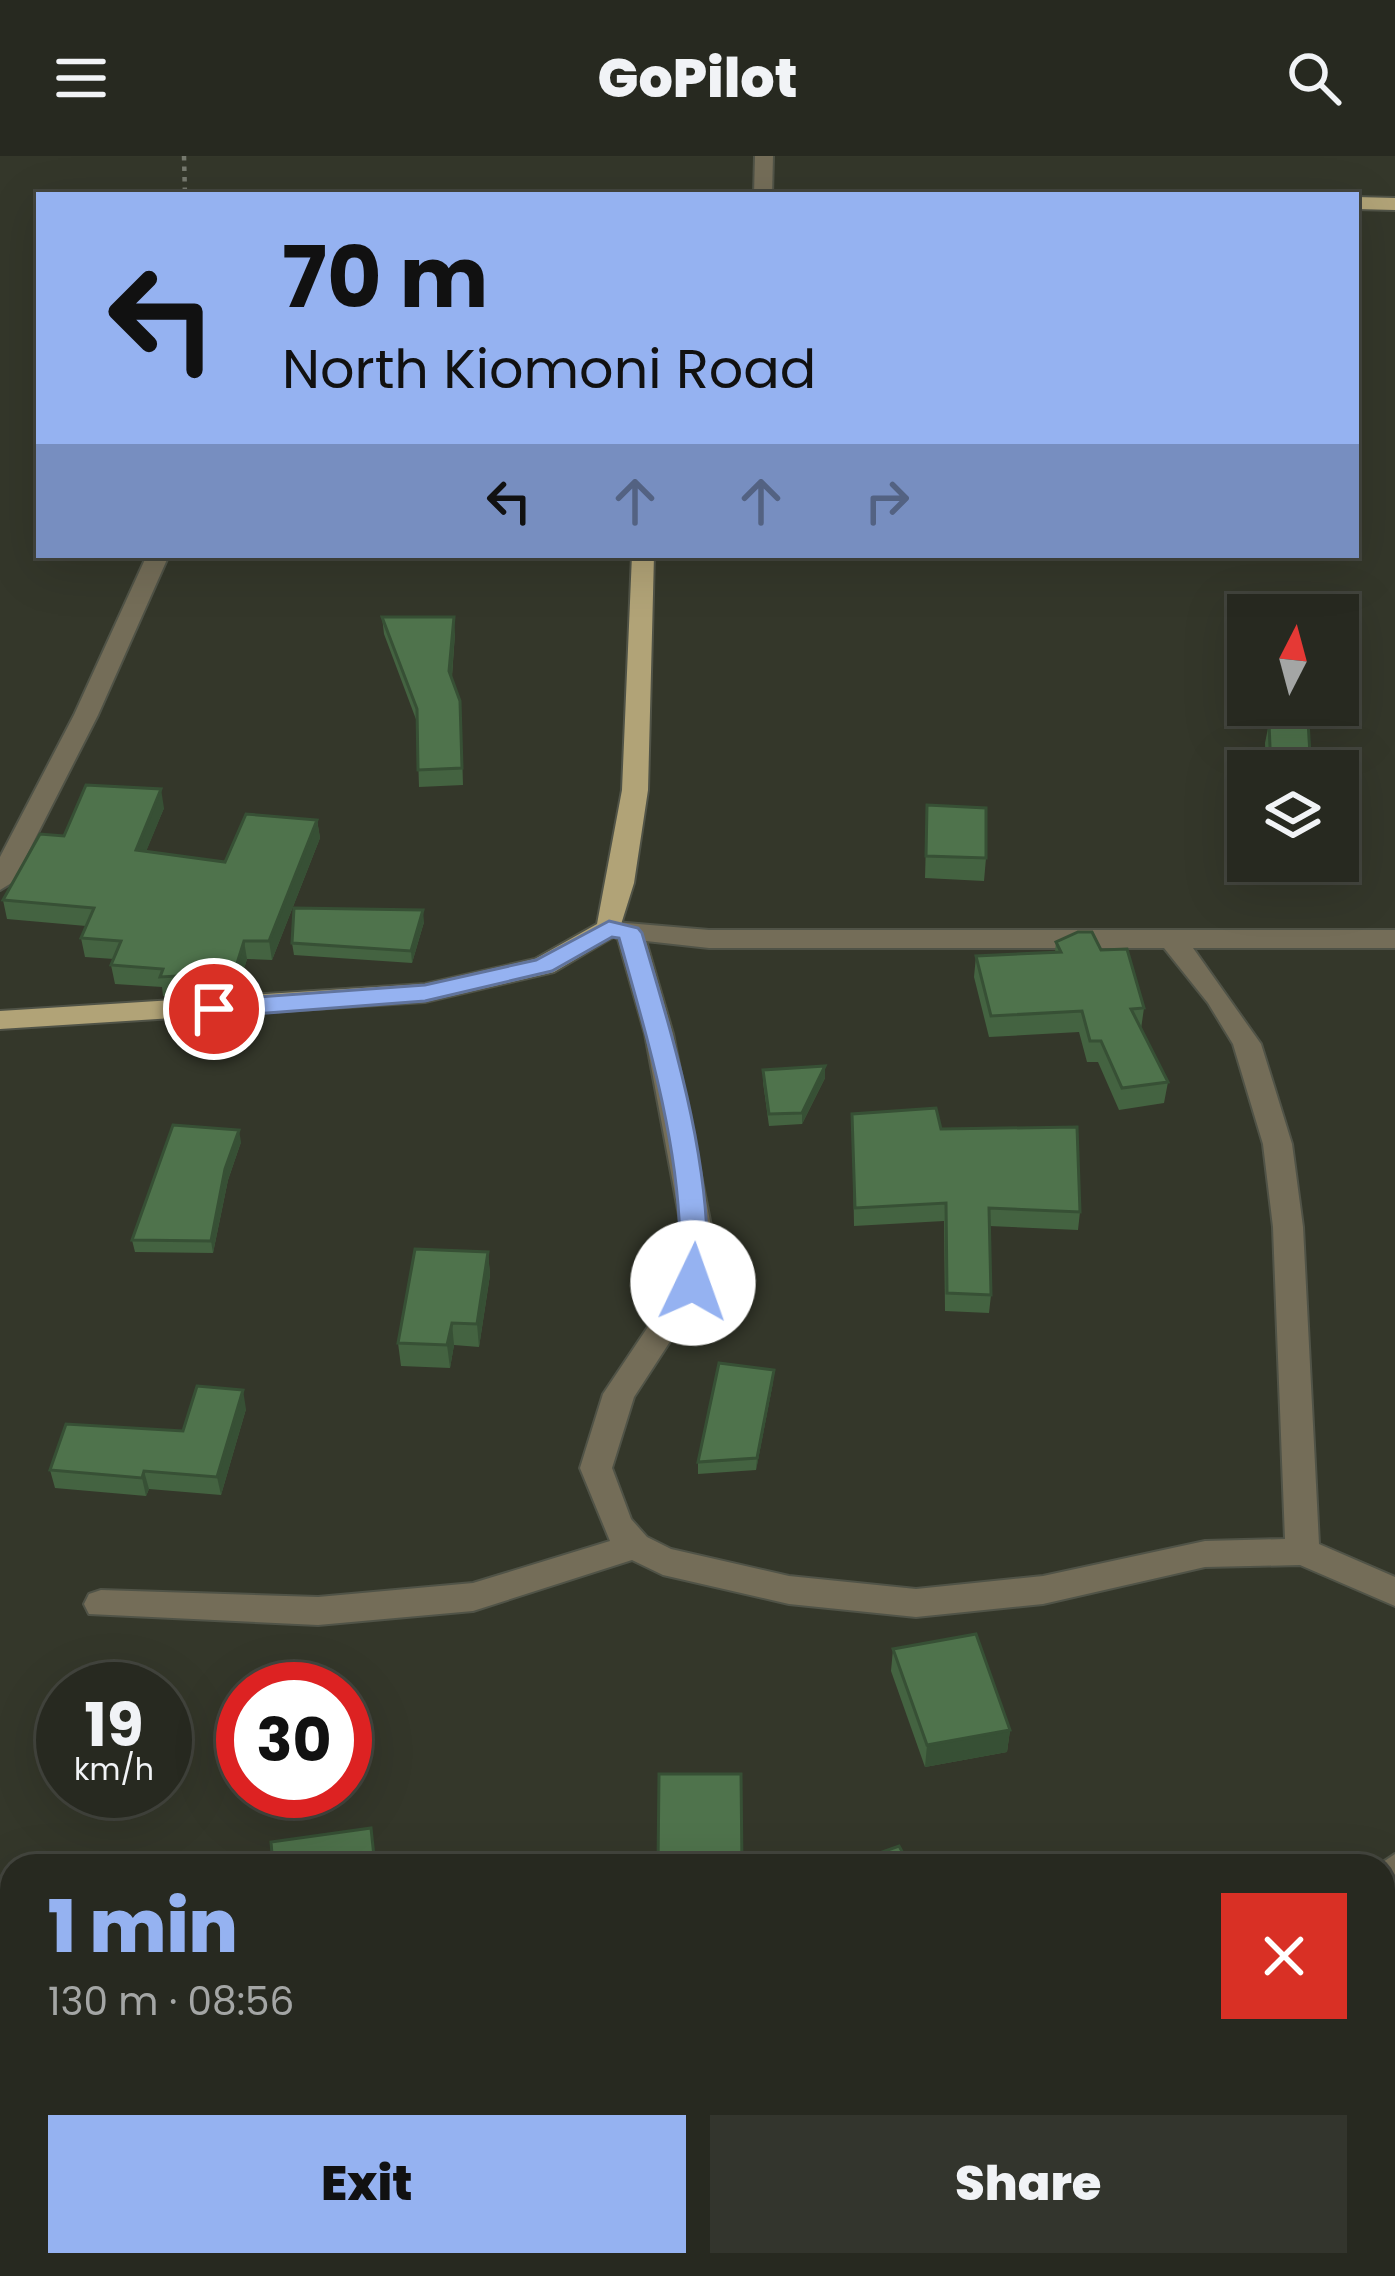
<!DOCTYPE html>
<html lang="en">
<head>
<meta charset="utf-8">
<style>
  body { margin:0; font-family:Poppins,sans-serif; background:#33352d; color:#f1f3f6; height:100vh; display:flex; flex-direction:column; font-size:45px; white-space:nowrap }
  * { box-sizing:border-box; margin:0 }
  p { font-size:39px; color:#a4a6a5 }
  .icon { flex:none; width:66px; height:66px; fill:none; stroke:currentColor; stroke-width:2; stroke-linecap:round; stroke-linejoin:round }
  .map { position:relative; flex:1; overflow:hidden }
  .panel { position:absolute; left:0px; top:1698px; width:1395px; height:423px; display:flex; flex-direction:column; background:#272920; border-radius:36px 36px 0 0; box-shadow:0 12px 48px #0002,0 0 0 3px #43453e }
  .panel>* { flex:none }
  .top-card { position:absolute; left:36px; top:36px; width:1323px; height:366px; border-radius:0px; box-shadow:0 12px 48px #0002,0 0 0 3px #43453e; background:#95b2f1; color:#111; overflow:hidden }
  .needle { width:78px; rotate:6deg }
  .tools { position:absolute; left:1227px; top:438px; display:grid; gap:24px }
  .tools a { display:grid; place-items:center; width:132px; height:132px; border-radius:0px; background:#272920; box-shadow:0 12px 48px #0002,0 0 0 3px #43453e; font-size:60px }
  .speed { position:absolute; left:36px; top:1506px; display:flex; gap:24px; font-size:60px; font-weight:700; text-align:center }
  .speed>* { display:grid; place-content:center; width:156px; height:156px; border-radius:50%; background:#272920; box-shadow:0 12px 48px #0002,0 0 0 3px #43453e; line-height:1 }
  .speed small { font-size:30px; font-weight:400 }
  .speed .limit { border:18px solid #d22; background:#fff; color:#111 }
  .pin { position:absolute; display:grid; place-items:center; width:102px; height:102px; color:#fff; margin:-51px; border:6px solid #fff; border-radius:50%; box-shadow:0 3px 12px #0007 }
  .me { position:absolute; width:132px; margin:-66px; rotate:3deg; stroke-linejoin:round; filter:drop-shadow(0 0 9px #0008) }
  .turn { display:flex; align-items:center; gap:42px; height:252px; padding:0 48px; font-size:54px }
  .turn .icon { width:156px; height:156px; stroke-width:2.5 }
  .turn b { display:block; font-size:84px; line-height:102px }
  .lanes { display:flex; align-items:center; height:114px; padding:0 48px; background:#0003; justify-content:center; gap:60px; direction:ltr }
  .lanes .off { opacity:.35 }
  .round { display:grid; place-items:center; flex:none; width:126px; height:126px; border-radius:0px; background:#33352d }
  .head { display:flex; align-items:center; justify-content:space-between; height:204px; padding:0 48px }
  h1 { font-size:72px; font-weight:800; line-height:90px; color:#95b2f1 }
  .button { display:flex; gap:24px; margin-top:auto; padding:24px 48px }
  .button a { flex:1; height:138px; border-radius:0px; background:#95b2f1; color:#111; font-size:48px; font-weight:800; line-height:138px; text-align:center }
  .button a+a { background:#33352d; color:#f1f3f6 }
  header { display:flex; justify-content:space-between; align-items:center; height:156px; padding:0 48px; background:#272920; font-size:54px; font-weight:800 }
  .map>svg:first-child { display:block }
</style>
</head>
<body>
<header><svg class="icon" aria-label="menu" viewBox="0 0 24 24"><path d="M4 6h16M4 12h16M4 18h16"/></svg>GoPilot<svg class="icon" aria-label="search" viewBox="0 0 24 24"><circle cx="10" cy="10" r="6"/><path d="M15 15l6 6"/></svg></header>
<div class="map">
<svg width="1395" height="2120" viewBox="0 0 1395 2120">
  <rect width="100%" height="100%" fill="#34372a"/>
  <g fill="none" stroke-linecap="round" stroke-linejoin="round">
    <defs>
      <g id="minor">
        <path d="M755 0H773L772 39H754Z"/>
        <path d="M147 399H169L98 559 13 726 0 734V701L74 559Z"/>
        <path d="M615 766 709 774H1395V792H1193L1261 888 1292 988 1303 1071 1319 1388 1395 1421V1450L1300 1409 1205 1411 1043 1448 916 1461 789 1448 663 1419 632 1404 473 1455 318 1469 89 1458 84 1448 89 1438 101 1434 318 1441 473 1427 610 1385 580 1312 603 1238 678 1126 681 1070 645 878 618 783 602 774ZM646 785 709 792H1164L1208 847 1233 888 1263 988 1273 1071 1285 1383 1205 1385 1043 1420 916 1433 789 1420 671 1393 647 1381 631 1363 612 1312 634 1241 708 1127 711 1070 673 878Z"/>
        <path d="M1395 1698V1744L1383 1749V1710H1377Z"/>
        <path d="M1383 1930 1395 1935V1981L1383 1976Z"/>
      </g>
      <g id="major">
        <path d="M1356 41 1395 42V54L1356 53Z"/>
        <path d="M632 399H654L648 634 634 727 618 778 554 816 425 846 0 873V855L425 828 535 803 597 768 622 634Z"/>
      </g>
    </defs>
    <use href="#minor" stroke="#505347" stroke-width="4"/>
    <use href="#major" stroke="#505347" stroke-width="4"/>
    <path stroke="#76796e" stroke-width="4.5" stroke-dasharray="4.5 6" stroke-linecap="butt" d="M184 0 185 39"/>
    <use href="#minor" fill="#746d58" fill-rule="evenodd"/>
    <use href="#major" fill="#b1a377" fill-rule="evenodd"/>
  </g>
  <g fill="#446341">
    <path d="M382 461 455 477 452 521 461 561 463 629 419 631 417 566 384 478Z"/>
    <path d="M1269 567 1311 615H1266L1265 587Z"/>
    <path d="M927 649 986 702 984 725 925 722Z"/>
    <path d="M164 652 146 695 225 706 317 664 320 682 272 804 247 803 237 835 163 840 162 831 115 828 111 809 114 803 85 801 81 782 86 770 7 763 3 744 64 680Z"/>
    <path d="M1270 705H1316L1312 726 1271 722Z"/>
    <path d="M424 766 412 807 294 799 292 787Z"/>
    <path d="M1056 786 1101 794 1144 852 1141 873 1168 926 1164 947 1119 954 1098 906H1087L1079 876 989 881 974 821 976 800 1055 796Z"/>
    <path d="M763 914 825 922 802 968 769 970 763 926Z"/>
    <path d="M852 958 941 973 1080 1056 1078 1074 989 1070 991 1139 989 1157 945 1155 944 1065 854 1070Z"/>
    <path d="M241 986 228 1024 213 1097 135 1096 132 1084Z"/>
    <path d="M488 1096 490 1119 479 1191 454 1189 450 1212 401 1210 398 1187Z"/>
    <path d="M773 1226 756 1314 698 1318V1306Z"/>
    <path d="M246 1253 221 1339 149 1333 146 1340 55 1332 50 1314 183 1275Z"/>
    <path d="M893 1493 1010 1574 1007 1596 925 1611 891 1515Z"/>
    <path d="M1053 2109H1121L1122 2115 1121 2120H1057Z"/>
  </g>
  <g fill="#375035">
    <path d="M454 461 455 477 451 532 449 515Z"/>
    <path d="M161 633 164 652 139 713 136 694Z"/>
    <path d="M317 664 320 682 272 804 269 785Z"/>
    <path d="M423 754 424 766 412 807 411 795Z"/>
    <path d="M244 785 247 803 237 835 234 817Z"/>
    <path d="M825 910V922L802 968V957Z"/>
    <path d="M239 974 241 986 228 1024 213 1097 211 1085 225 1013Z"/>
    <path d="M488 1096 490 1119 479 1191 477 1168Z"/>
    <path d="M452 1167 454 1189 450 1212 447 1189Z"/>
    <path d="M774 1214 773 1226 756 1314 757 1302Z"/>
    <path d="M243 1234 246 1253 221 1339 217 1321Z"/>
    <path d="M144 1315 149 1333 146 1340 142 1322Z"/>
    <path d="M1010 1574 1007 1596 925 1611 927 1589Z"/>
    <path d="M178 2109H183L181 2120H176Z"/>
  </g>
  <g fill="#4f734c" stroke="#375035" stroke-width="3">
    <path d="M382 461H454L449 515 460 545 462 612 418 614 417 553Z"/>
    <path d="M1308 565 1311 615H1271L1269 567Z"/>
    <path d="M86 629 161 633 136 694 225 706 246 658 317 664 269 785H244L234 817 160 821 163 813 111 809 121 785 81 782 94 752 3 744 40 678 64 680Z"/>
    <path d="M927 649 986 652V702L926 700Z"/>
    <path d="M294 752 423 754 411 795 292 787Z"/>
    <path d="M1078 776H1092L1101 794 1127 793 1144 852 1131 853 1168 926 1122 932 1101 885H1090L1082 855 991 860 976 800 1061 796 1056 786Z"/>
    <path d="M825 910 802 957 769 958 763 914Z"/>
    <path d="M936 952 941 973 1077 971 1080 1056 989 1052 991 1139 947 1137 946 1047 855 1052 852 958Z"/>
    <path d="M173 969 239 974 225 1013 211 1085 132 1084Z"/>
    <path d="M415 1093 488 1096 477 1168 452 1167 447 1189 398 1187Z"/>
    <path d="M719 1207 774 1214 757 1302 698 1306Z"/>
    <path d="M197 1230 243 1234 217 1321 144 1315 142 1322 50 1314 66 1268 183 1275Z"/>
    <path d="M976 1478 1010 1574 927 1589 893 1493Z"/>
    <path d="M659 1618H741L742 1710H658Z"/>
    <path d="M371 1672 375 1710H273L271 1686Z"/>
    <path d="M899 1690 910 1710H859L857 1705Z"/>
    <path d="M120 2109H178L176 2120H117Z"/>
    <path d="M428 2109H528L531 2120H431Z"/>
    <path d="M841 2109H899L902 2120H845Z"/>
    <path d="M1061 2109H1121L1122 2115 1099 2120H1064Z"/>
  </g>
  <path fill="#95b2f1" stroke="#61749d" stroke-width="3" d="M609 765 638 772 642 777C675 889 713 1010 707 1127L693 1138 679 1127C687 1013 650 892 619 782L612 781 552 815 425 845 214 861 201 853 214 844 425 829 536 804Z"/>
</svg>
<div class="tools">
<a><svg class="needle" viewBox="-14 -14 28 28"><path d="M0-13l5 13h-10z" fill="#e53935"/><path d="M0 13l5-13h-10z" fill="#a4a6a5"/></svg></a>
<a><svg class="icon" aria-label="layers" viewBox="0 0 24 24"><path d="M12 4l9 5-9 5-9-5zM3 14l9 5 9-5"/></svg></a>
</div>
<div class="speed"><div>19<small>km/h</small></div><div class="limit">30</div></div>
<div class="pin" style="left:214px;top:853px;background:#d93025"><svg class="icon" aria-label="arrive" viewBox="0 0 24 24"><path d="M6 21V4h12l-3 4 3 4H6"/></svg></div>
<svg class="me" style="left:693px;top:1127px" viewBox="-20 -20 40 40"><circle r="19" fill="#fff"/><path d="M0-13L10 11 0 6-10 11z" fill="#95b2f1"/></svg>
<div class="top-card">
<div class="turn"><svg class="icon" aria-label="left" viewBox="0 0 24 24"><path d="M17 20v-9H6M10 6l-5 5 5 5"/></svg><div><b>70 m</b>North Kiomoni Road</div></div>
<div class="lanes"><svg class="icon" aria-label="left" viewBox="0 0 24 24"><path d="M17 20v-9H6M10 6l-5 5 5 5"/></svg><svg class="icon off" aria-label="ahead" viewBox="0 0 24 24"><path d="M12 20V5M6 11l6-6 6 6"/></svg><svg class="icon off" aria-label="ahead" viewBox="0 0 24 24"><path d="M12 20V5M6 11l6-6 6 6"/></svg><svg class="icon off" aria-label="right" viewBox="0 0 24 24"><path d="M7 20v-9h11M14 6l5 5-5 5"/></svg></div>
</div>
<section class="panel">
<div class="head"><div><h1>1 min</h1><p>130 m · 08:56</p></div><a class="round" style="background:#d93025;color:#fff"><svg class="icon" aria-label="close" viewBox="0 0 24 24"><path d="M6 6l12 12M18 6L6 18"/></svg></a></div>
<div class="button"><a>Exit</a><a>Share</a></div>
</section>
</div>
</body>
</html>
